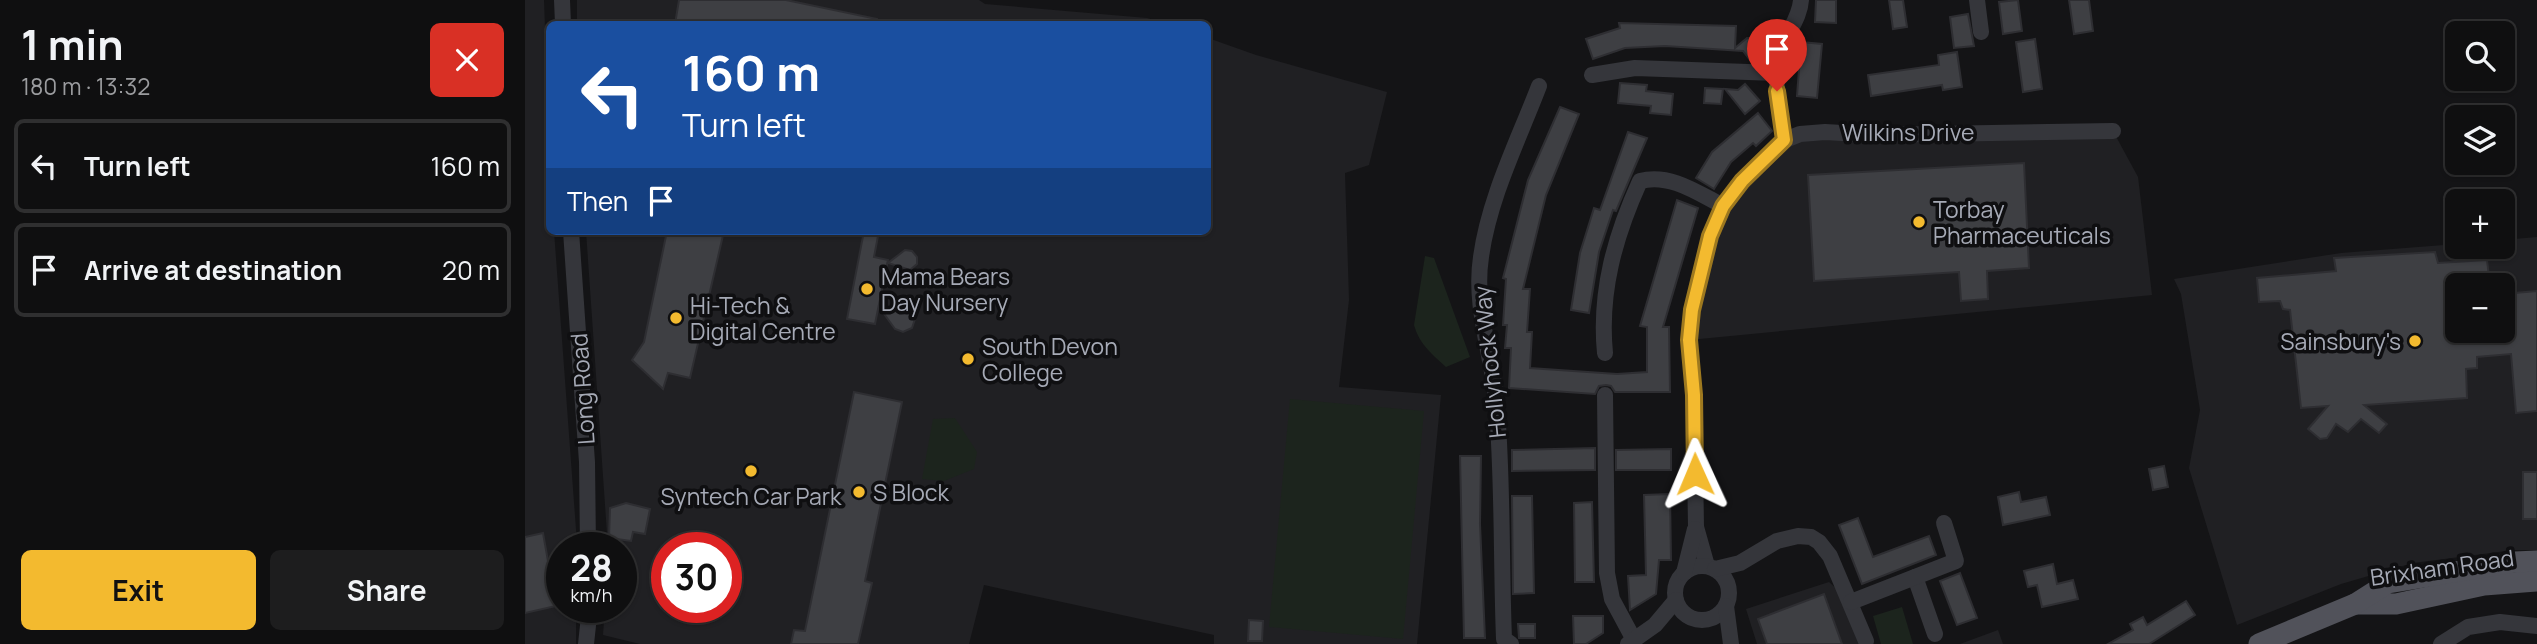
<!DOCTYPE html>
<html lang="en">
<head>
<meta charset="utf-8">
<style>
  body { margin:0; font-family:Manrope,sans-serif; background:#1d1d1e; color:#f1f3f6; height:100vh; display:flex; flex-direction:column; font-size:26px; white-space:nowrap }
  * { box-sizing:border-box; margin:0 }
  p { font-size:23px; color:#9b9c9f }
  .icon { flex:none; width:38px; height:38px; fill:none; stroke:currentColor; stroke-width:2; stroke-linecap:round; stroke-linejoin:round }
  .map { position:relative; flex:1; overflow:hidden }
  .drawer { display:flex; flex-direction:column; background:#0f0f10; width:525px }
  .drawer>* { flex:none }
  .hud { position:absolute; left:21px; top:21px; width:665px; height:214px; border-radius:10px; box-shadow:0 2px 5px #0004,0 0 0 2px #2f2f30; background:#1a4fa0; color:#fff; overflow:hidden }
  .fabs { position:absolute; left:1920px; top:21px; display:grid; gap:14px }
  .fabs a { display:grid; place-items:center; width:70px; height:70px; border-radius:10px; background:#0f0f10; box-shadow:0 2px 5px #0004,0 0 0 2px #2f2f30; font-size:35px }
  .speed { position:absolute; left:21px; top:532px; display:flex; gap:14px; font-size:35px; font-weight:700; text-align:center }
  .speed>* { display:grid; place-content:center; width:91px; height:91px; border-radius:50%; background:#0f0f10; box-shadow:0 2px 5px #0004,0 0 0 2px #2f2f30; line-height:1 }
  .speed small { font-size:18px; font-weight:400 }
  .speed .limit { border:10px solid #d22; background:#fff; color:#111 }
  .pin { position:absolute; display:grid; place-items:center; width:60px; height:60px; color:#fff; margin:-72px -30px; border-radius:50% 50% 50% 0; rotate:-45deg; box-shadow:0 0 7px #0007 }
  .pin .icon { rotate:45deg }
  .me { position:absolute; width:77px; margin:-38px; rotate:359deg; stroke-linejoin:round; filter:drop-shadow(0 0 5px #0008) }
  .turn { display:flex; align-items:center; gap:24px; height:147px; padding:0 21px; font-size:32px }
  .turn .icon { width:91px; height:91px; stroke-width:2.5 }
  .turn b { display:block; font-size:49px; line-height:60px }
  .then { display:flex; align-items:center; height:66px; padding:0 21px; background:#0003; gap:14px; font-size:26px }
  .round { display:grid; place-items:center; flex:none; width:74px; height:74px; border-radius:10px; background:#1d1d1e }
  .summary { display:flex; align-items:center; justify-content:space-between; height:119px; padding:0 21px }
  h1 { font-size:42px; font-weight:700; line-height:52px }
  .action { display:flex; gap:14px; margin-top:auto; padding:14px 21px }
  .action a { flex:1; height:80px; border-radius:10px; background:#f3ba2f; color:#111; font-size:28px; font-weight:700; line-height:80px; text-align:center }
  .action a+a { background:#1d1d1e; color:#f1f3f6 }
  ul { padding:0; list-style:none }
  li { display:flex; align-items:center; gap:21px; height:94px; margin:0 14px 10px; padding:0 7px; border:4px solid #2f2f30; border-radius:10px }
  li div { flex:1 }
  li b { display:block; font-size:26px }
  li em { font-style:normal }
  main { display:flex; flex:1; min-height:0 }
  .map>svg:first-child { display:block }
</style>
</head>
<body>
<main>
<section class="drawer">
<div class="summary"><div><h1>1 min</h1><p>180 m · 13:32</p></div><a class="round" style="background:#d93025;color:#fff"><svg class="icon" aria-label="close" viewBox="0 0 24 24"><path d="M6 6l12 12M18 6L6 18"/></svg></a></div>
<ul>
<li><svg class="icon" aria-label="left" viewBox="0 0 24 24"><path d="M17 20v-9H6M10 6l-5 5 5 5"/></svg><div><b>Turn left</b></div><em>160 m</em></li>
<li><svg class="icon" aria-label="arrive" viewBox="0 0 24 24"><path d="M6 21V4h12l-3 4 3 4H6"/></svg><div><b>Arrive at destination</b></div><em>20 m</em></li>
</ul>
<div class="action"><a>Exit</a><a>Share</a></div>
</section>
<div class="map">
<svg width="2012" height="644" viewBox="0 0 2012 644">
  <rect width="100%" height="100%" fill="#141416"/>
  <g fill="#202023" fill-rule="evenodd">
    <path d="M0 0H19L24 141V231H29L52 543V548H37V607H51V644H0Z"/>
    <path d="M52 0H454L460 4 622 18 642 24H52Z"/>
    <path d="M683 38 731 55 862 92 844 165 820 173 824 300 814 387 916 395 892 644H689V635L459 585 444 644H115L78 635 80 607H96V548H83L61 231H682ZM142 548H201V607H142Z"/>
    <path d="M1588 131 1613 177 1627 295 1164 340 1198 206 1260 140Z"/>
    <path d="M2012 237V550H1989L1888 563 1816 584 1712 625 1664 468 1675 410 1656 294 1649 279 1816 253 1932 244V247H1978V240ZM1932 285H1978V331H1932Z"/>
    <path d="M1304 582 1326 602 1342 644H1232L1221 609Z"/>
    <path d="M1473 630 1478 644H1435Z"/>
  </g>
  <g fill="#1c241d">
    <path d="M900 256 909 258 945 357 921 367C907 354 894 344 889 325Z"/>
    <path d="M765 399 899 411 878 639 744 627Z"/>
    <path d="M430 418 452 452 449 469 419 481 397 479 408 419Z"/>
    <path d="M1377 607 1388 644H1356L1348 616Z"/>
  </g>
  <g fill="#3e3f43" stroke="#2e2e32" stroke-width="2">
    <path d="M154 0H261L352 19 351 24H150Z"/>
    <path d="M1291 0H1311V23L1290 22Z"/>
    <path d="M1364 0H1378L1382 27 1368 29Z"/>
    <path d="M1493 0 1497 31 1478 34 1474 2Z"/>
    <path d="M1544 0H1564L1568 31 1549 34Z"/>
    <path d="M1443 14 1449 46 1429 48 1425 17Z"/>
    <path d="M1094 23 1211 26 1210 48 1222 38 1249 40 1225 60 1218 51 1140 46 1100 48 1068 59 1061 39 1095 28Z"/>
    <path d="M1510 39 1517 89 1498 92 1491 42Z"/>
    <path d="M1276 42 1297 44 1292 98 1272 96Z"/>
    <path d="M1432 52 1437 87 1418 90 1417 85 1346 96 1343 75 1414 65 1413 55Z"/>
    <path d="M1095 83 1122 85 1121 91 1148 94 1146 115 1125 113 1126 106 1093 103Z"/>
    <path d="M1220 84 1235 101 1220 114 1200 89 1213 90Z"/>
    <path d="M1180 88 1198 89 1196 104 1179 103Z"/>
    <path d="M1035 107 1054 114 1021 195 998 289H1005L1002 332H1007L1005 368 1092 374 1122 372V327L1115 326 1152 200 1173 208 1138 327H1144L1145 392H1090L1086 386 1081 385 1074 386 1070 394 984 388 986 348H980L982 325H978L981 279 978 278 1003 180Z"/>
    <path d="M1233 113 1247 131 1231 146 1228 143 1206 162 1189 189 1171 178 1187 152Z"/>
    <path d="M1103 132 1122 138 1091 211 1088 210 1074 252 1064 313 1046 310 1055 253 1069 208 1075 210Z"/>
    <path d="M1499 163 1504 268 1462 271 1463 299 1436 301 1434 272 1289 281 1283 175Z"/>
    <path d="M142 231H199L165 378 143 373 138 389 107 360 119 342Z"/>
    <path d="M339 231H354L349 257 363 260 350 324 322 319Z"/>
    <path d="M380 250 387 251 392 257V264L385 270 363 263Z"/>
    <path d="M1910 252 1913 263 1962 260 1965 285H1932V331H1978V294L2012 291V411L1991 413 1986 354 1952 357V368L1941 369 1942 398 1839 405 1862 424 1854 433 1836 419 1823 432 1811 424 1802 438 1795 439 1783 429 1803 406 1776 408 1765 310 1758 309 1755 301 1734 302 1732 278 1811 271 1809 258Z"/>
    <path d="M377 305 385 307 391 316 387 328 378 332 370 329 357 311Z"/>
    <path d="M329 392 377 402 340 581 347 583 333 644H266L269 630 280 631Z"/>
    <path d="M1070 448V470L987 471V450Z"/>
    <path d="M1146 449V470H1091V450Z"/>
    <path d="M935 456H956L955 524 960 638H939Z"/>
    <path d="M1639 466 1643 487 1628 490 1624 469Z"/>
    <rect x="1998" y="472" width="14" height="47"/>
    <path d="M1494 492 1496 502 1521 497 1525 515 1478 525 1473 497Z"/>
    <path d="M1145 494 1146 560H1134L1131 594 1105 610 1103 576 1121 575 1119 495Z"/>
    <path d="M987 496H1007L1009 593 988 594Z"/>
    <path d="M1067 502 1069 582H1050L1049 503Z"/>
    <path d="M101 503 125 509 120 534 108 532 106 541 84 538 85 508Z"/>
    <path d="M1333 518 1348 557 1404 536 1411 555 1337 584 1314 525Z"/>
    <path d="M18 533 31 606 0 613V537Z"/>
    <path d="M1528 564 1532 584 1548 580 1553 599 1517 607 1512 585 1503 587 1499 571Z"/>
    <path d="M1435 573 1452 618 1432 625 1415 581Z"/>
    <path d="M1299 594 1317 644H1242L1233 619Z"/>
    <path d="M1661 601 1670 615 1624 644H1583L1608 630 1605 624 1618 617 1622 625Z"/>
    <path d="M1048 616H1078V633L1061 644H1049Z"/>
    <path d="M724 620 738 621 737 641H723Z"/>
    <path d="M993 624H1010V638H994Z"/>
  </g>
  <g fill="none" stroke-linecap="round" stroke-linejoin="round">
    <g stroke="#35363b" stroke-width="16">
      <path d="M37 0 38 24"/>
      <path d="M1452 0 1456 32"/>
      <path d="M1067 75 1110 68 1251 73"/>
      <path d="M1260 140C1253 106 1247 80 1258 46 1263 31 1275 17 1276 0"/>
      <path d="M46 231 62 462 63 548"/>
      <path d="M1080 353C1074 292 1090 236 1115 181 1145 173 1173 193 1198 206"/>
      <path d="M1080 395 1082 573 1087 599 1109 640"/>
      <path d="M1182 566 1171 527 1169 395 1164 340 1167 310 1185 236 1198 206 1217 181 1260 140 1275 134 1300 132 1352 135 1588 131"/>
      <circle cx="1177" cy="593" r="27"/>
      <path d="M1190 569 1215 563 1252 541 1273 536 1286 537 1294 542 1305 556 1341 641"/>
      <path d="M1159 573 1170 529"/>
      <path d="M1390 577 1410 634"/>
      <path d="M1326 602 1431 561 1419 523"/>
      <path d="M1201 606 1206 644"/>
      <path d="M61 644 65 607"/>
      <path d="M986 644 979 639C976 563 978 486 972 410 969 359 948 309 956 257 964 198 993 141 1014 86"/>
      <path d="M1103 644 1130 625 1151 600"/>
      <path d="M1916 644 1943 627 1975 622 2012 626"/>
    </g>
    <g stroke="#51525a" stroke-width="21">
      <path d="M1830 604H1871L1959 585 2012 581"/>
      <path d="M1734 644 1830 604 1863 583 1990 562 2012 561"/>
    </g>
  </g>
  <g fill="none" stroke-linecap="round" stroke-linejoin="round">
    <defs>
      <path id="route" d="M1170 474 1169 395 1164 340 1167 310 1185 236 1198 206 1217 181 1259 140 1252 91"/>
    </defs>
    <use href="#route" stroke="#9e791f" stroke-width="18"/>
    <use href="#route" stroke="#f3ba2f" stroke-width="12"/>
  </g>
  <g fill="#f3ba2f" stroke="#0f0f11" stroke-width="2.5">
    <circle cx="1394" cy="222" r="7"/>
    <circle cx="342" cy="289" r="7"/>
    <circle cx="151" cy="318" r="7"/>
    <circle cx="1890" cy="341" r="7"/>
    <circle cx="443" cy="359" r="7"/>
    <circle cx="226" cy="471" r="7"/>
    <circle cx="334" cy="492" r="7"/>
  </g>
  <g text-anchor="middle" dominant-baseline="central" stroke-width="7" stroke-linejoin="round" paint-order="stroke">
    <g font-size="23" fill="#a6aab6" stroke="#0f0f11">
      <text x="1383" y="132">Wilkins Drive</text>
      <text transform="translate(964 362) rotate(-96)">Hollyhock Way</text>
      <text transform="translate(57 389) rotate(-94)">Long Road</text>
      <text transform="translate(1917 567) rotate(-8)">Brixham Road</text>
    </g>
    <g font-size="23" fill="#a6aab6" stroke="#0f0f11" text-anchor="start">
      <text x="1408" y="209">Torbay<tspan x="1408" dy="26">Pharmaceuticals</tspan></text>
      <text x="356" y="276">Mama Bears<tspan x="356" dy="26">Day Nursery</tspan></text>
      <text x="165" y="305">Hi-Tech &amp;<tspan x="165" dy="26">Digital Centre</tspan></text>
      <text x="1876" y="341" text-anchor="end">Sainsbury's</text>
      <text x="457" y="346">South Devon<tspan x="457" dy="26">College</tspan></text>
      <text x="348" y="492">S Block</text>
      <text x="226" y="496" text-anchor="middle">Syntech Car Park</text>
    </g>
  </g>
</svg>
<div class="fabs">
<a><svg class="icon" aria-label="search" viewBox="0 0 24 24"><circle cx="10" cy="10" r="6"/><path d="M15 15l6 6"/></svg></a>
<a><svg class="icon" aria-label="layers" viewBox="0 0 24 24"><path d="M12 4l9 5-9 5-9-5zM3 14l9 5 9-5"/></svg></a>
<a>+</a>
<a>−</a>
</div>
<div class="speed"><div>28<small>km/h</small></div><div class="limit">30</div></div>
<div class="pin" style="left:1252px;top:91px;background:#d93025"><svg class="icon" aria-label="arrive" viewBox="0 0 24 24"><path d="M6 21V4h12l-3 4 3 4H6"/></svg></div>
<svg class="me" style="left:1170px;top:474px" viewBox="-20 -20 40 40"><path d="M0-17L14 15 0 8-14 15z" fill="#f3ba2f" stroke="#fff" stroke-width="4"/></svg>
<div class="hud">
<div class="turn"><svg class="icon" aria-label="left" viewBox="0 0 24 24"><path d="M17 20v-9H6M10 6l-5 5 5 5"/></svg><div><b>160 m</b>Turn left</div></div>
<div class="then">Then<svg class="icon" aria-label="arrive" viewBox="0 0 24 24"><path d="M6 21V4h12l-3 4 3 4H6"/></svg></div>
</div>
</div>
</main>
</body>
</html>
